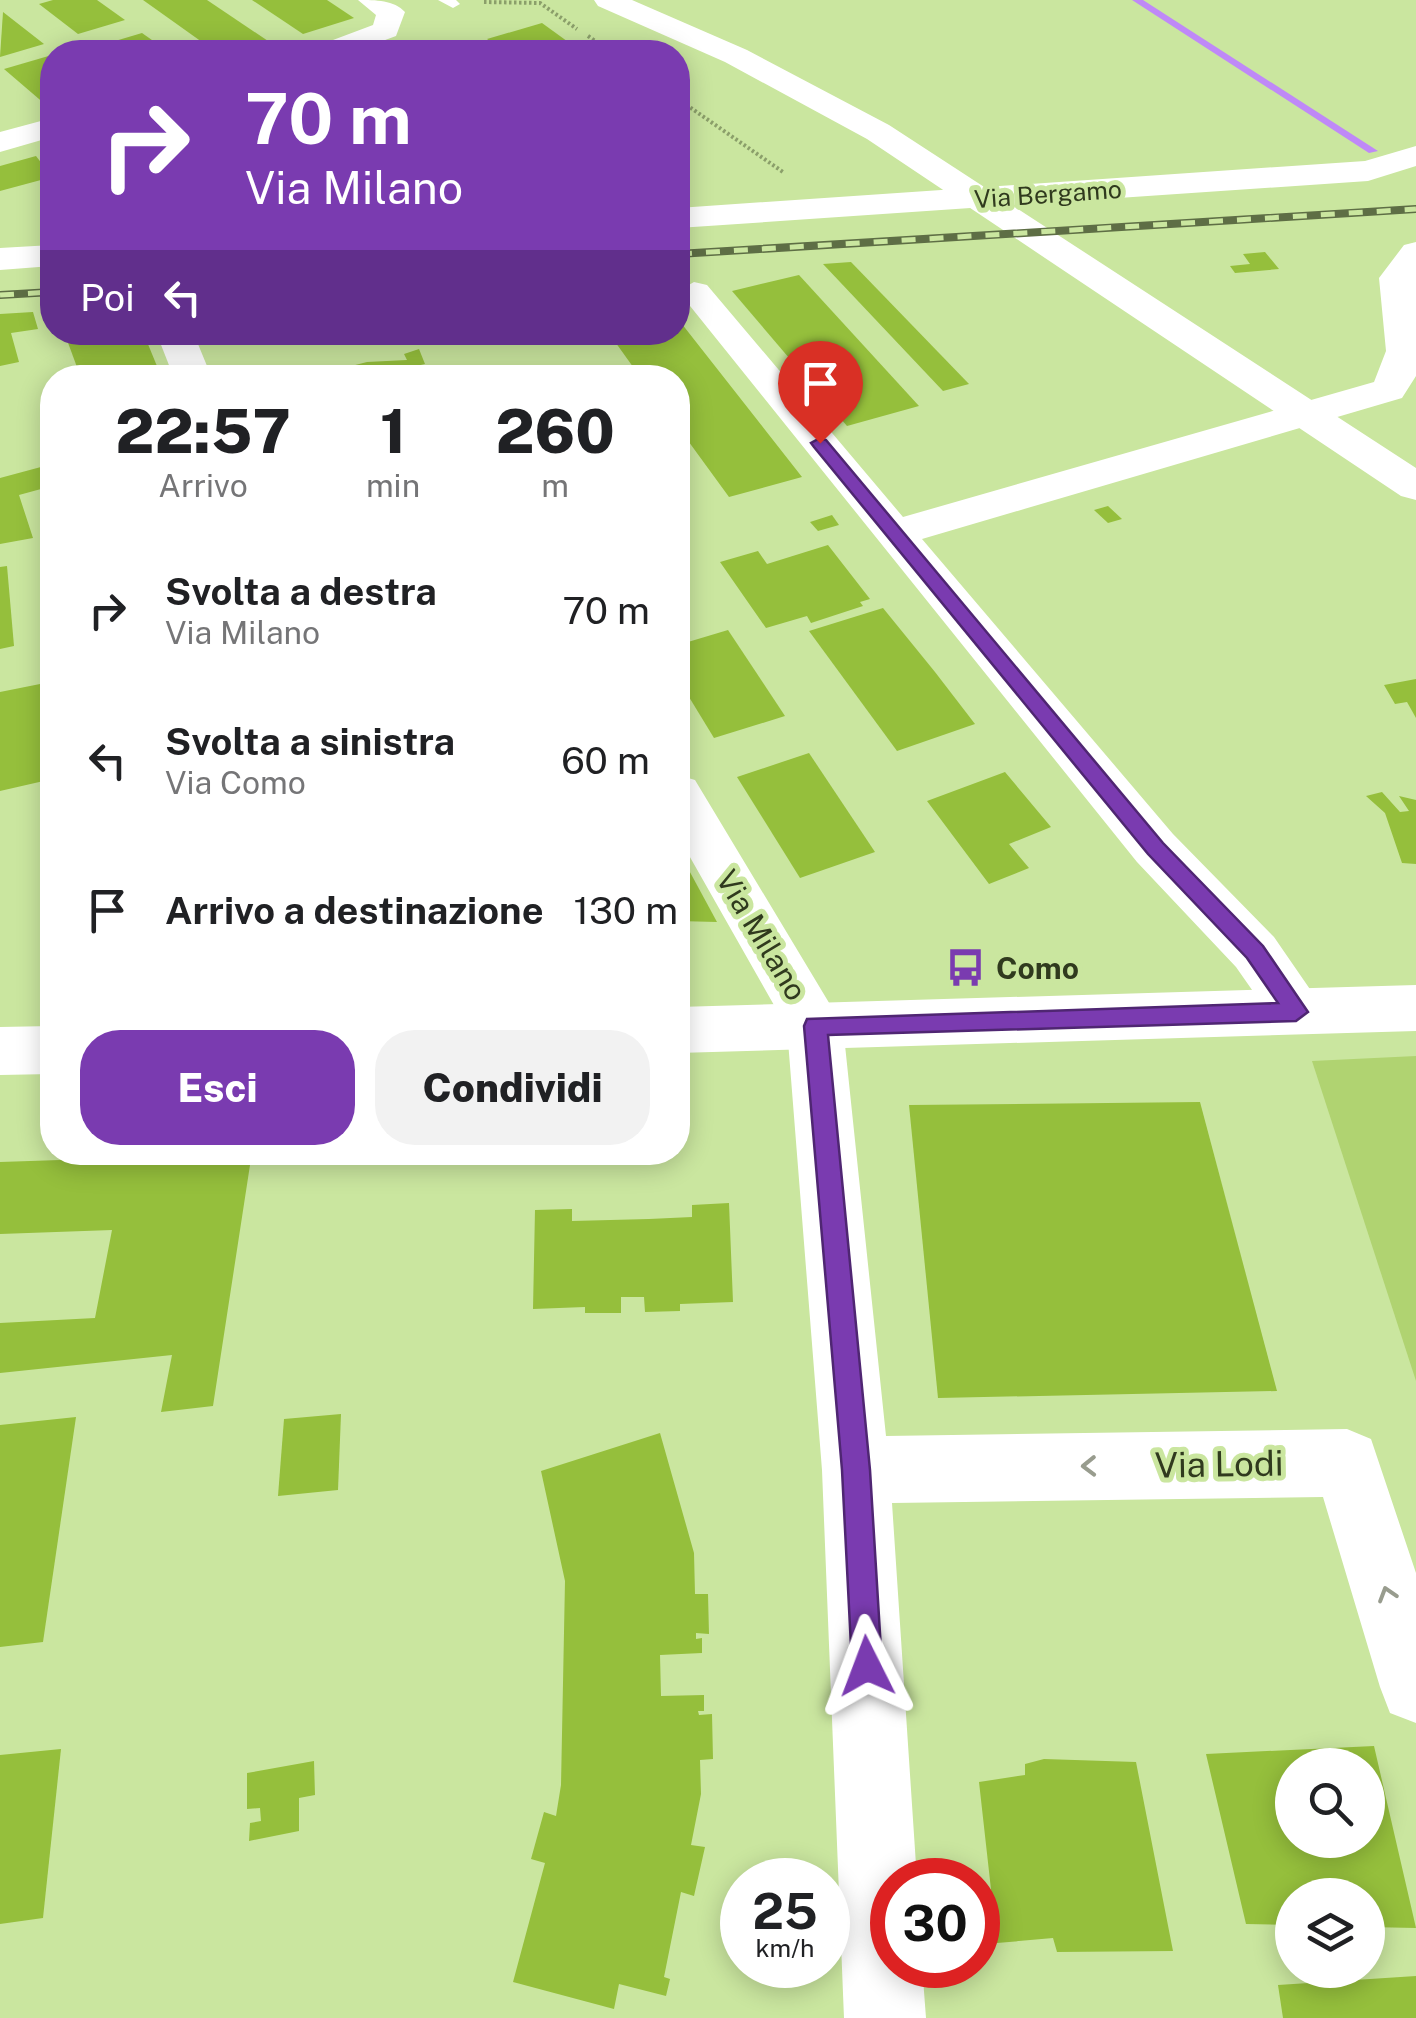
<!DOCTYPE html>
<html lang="it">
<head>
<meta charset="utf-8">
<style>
  body { margin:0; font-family:"Public Sans",sans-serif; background:#f2f2f2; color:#202124; height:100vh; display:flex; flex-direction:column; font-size:38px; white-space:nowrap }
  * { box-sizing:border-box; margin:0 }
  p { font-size:32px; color:#757577 }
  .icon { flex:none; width:55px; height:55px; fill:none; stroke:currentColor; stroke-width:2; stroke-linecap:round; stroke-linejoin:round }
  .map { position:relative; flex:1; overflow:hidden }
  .panel { position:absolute; left:40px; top:365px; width:650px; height:800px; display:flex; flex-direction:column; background:#fff; border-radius:40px; box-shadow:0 5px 25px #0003 }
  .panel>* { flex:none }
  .top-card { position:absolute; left:40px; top:40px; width:650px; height:305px; border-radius:40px; box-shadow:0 5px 25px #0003; background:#7a3bb0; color:#fff; overflow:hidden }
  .fabs { position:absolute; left:1275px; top:1748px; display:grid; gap:20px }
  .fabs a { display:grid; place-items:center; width:110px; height:110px; border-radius:50%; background:#fff; box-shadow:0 5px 25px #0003; font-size:50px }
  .speed { position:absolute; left:720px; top:1858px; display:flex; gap:20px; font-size:50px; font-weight:700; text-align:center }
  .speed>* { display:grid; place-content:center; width:130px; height:130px; border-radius:50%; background:#fff; box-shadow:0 5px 25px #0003; line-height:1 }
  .speed small { font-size:25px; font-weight:400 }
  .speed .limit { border:15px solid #d22; background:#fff; color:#111 }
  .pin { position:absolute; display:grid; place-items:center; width:85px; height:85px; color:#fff; margin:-102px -42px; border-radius:50% 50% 50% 0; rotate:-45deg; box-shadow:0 0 10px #0007 }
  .pin .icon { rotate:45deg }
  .me { position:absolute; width:110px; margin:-55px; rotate:357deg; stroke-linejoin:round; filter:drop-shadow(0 0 8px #0008) }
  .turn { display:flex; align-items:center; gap:35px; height:210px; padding:0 40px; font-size:45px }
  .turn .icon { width:130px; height:130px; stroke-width:2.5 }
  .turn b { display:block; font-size:70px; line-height:85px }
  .then { display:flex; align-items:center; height:95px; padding:0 40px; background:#0003; gap:20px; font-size:38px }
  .eta { display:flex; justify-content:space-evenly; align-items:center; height:170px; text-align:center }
  .eta b { font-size:60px; font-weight:800; line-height:70px }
  .action { display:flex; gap:20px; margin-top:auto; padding:20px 40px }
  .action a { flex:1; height:115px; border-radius:40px; background:#7a3bb0; color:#fff; font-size:40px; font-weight:800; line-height:115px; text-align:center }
  .action a+a { background:#f2f2f2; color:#202124 }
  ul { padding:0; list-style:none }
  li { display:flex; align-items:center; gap:30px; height:150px; padding:0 40px }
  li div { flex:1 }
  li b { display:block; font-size:38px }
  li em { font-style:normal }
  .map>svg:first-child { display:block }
</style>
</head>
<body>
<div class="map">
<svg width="1416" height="2018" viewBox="0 0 1416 2018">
  <rect width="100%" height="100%" fill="#cae69f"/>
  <path fill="#b0d371" d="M1416 1056V1381L1312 1061Z"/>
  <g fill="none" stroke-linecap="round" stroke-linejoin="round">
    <path fill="#bf89f7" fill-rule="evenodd" d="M1132 0H1143L1378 151 1369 153Z"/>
  </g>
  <g fill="#95bf3c" fill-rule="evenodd">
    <path d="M53 0H97L125 20 78 34 39 4Z"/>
    <path d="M143 0H207L271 43 242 52H216Z"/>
    <path d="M252 0H327L354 18 303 34Z"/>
    <path d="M3 12 44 44 0 57Z"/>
    <path d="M542 23 582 52H504L487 39Z"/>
    <path d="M142 33 169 52H102L95 47Z"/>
    <path d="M52 55V103L46 105 4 69Z"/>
    <path d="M36 156 52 177 0 191V166Z"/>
    <path d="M1265 252 1279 269 1235 273 1230 266 1250 264 1243 254Z"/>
    <path d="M851 262 969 384 943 391 823 264Z"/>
    <path d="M799 275 919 406 847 426 732 291Z"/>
    <path d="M33 312 38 329 11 333 19 362 0 366V314Z"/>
    <path d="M678 319 802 477 729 497 678 427V378H641L608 332H678Z"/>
    <path d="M101 332H143L159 371 131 378H81L67 340Z"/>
    <path d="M338 332H391L392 334 344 344Z"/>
    <path d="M419 349 425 364 412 367 418 378H283L325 366 328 372 367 362 407 360 404 354Z"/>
    <path d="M52 464V486L19 495 33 538 0 544V478Z"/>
    <path d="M1108 506 1122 519 1108 523 1094 510Z"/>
    <path d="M832 515 839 525 818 531 810 522Z"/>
    <path d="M828 545 870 599 860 602 863 606 811 623 807 616 766 628 720 562 758 551 767 564Z"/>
    <path d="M7 566 14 646 0 649V567Z"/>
    <path d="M883 608 935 672 975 724 897 751 809 631Z"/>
    <path d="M728 630 785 716 714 738 678 679V645Z"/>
    <path d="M1416 679V718L1407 702 1395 704 1384 685Z"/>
    <path d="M40 684 48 780 0 791V692Z"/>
    <path d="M809 753 875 852 800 878 737 777Z"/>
    <path d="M1005 772 1051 827 1009 844 1029 868 989 884 927 801Z"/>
    <path d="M1382 792 1400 812 1409 811 1399 796 1416 800V864L1402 863 1385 813 1366 796Z"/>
    <path d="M678 850 717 922 678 921Z"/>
    <path d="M1200 1102 1277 1391 938 1398 909 1105Z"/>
    <path d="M122 1152H252L213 1406 161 1412 172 1355 0 1373V1323L95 1318 112 1230 0 1234V1162L120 1158Z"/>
    <path d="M729 1203 733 1302 680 1304V1311L645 1312 644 1297H621V1313H585V1307L533 1309 535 1210 572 1209V1221L649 1219 692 1217V1205Z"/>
    <path d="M341 1414 338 1490 278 1496 284 1419Z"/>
    <path d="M76 1417 43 1642 0 1647V1425Z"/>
    <path d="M660 1433 694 1553 695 1594H708L709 1634 696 1633V1639L702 1638V1653L660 1655 661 1696 704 1695V1711H698L699 1715 712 1714 713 1759 700 1760 701 1794 691 1845 705 1847 694 1896 681 1892 664 1977 670 1979 666 1996 619 1984 614 2009 513 1982 545 1863 531 1859 544 1812 556 1816 561 1785 565 1581 541 1471Z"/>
    <path d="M1374 1746 1416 1928 1368 1927V1895H1292V1925L1246 1924 1206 1754ZM1292 1765H1368V1840H1292Z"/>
    <path d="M61 1749 43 1918 0 1924V1755Z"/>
    <path d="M1044 1759 1136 1762 1173 1951 1057 1952 1053 1938 997 1943 979 1782 1025 1775V1764Z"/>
    <path d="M314 1761 315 1795 299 1798V1831L249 1841 250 1823 261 1821 260 1808 247 1809V1773Z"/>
    <path d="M1416 1976V2018H1283L1278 1985Z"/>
  </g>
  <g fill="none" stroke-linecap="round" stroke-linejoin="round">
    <g stroke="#8b9f6a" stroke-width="4" stroke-dasharray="2.5 2.5" stroke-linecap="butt">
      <path d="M484 2 540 3 577 29"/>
      <path d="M588 36 611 52"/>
      <path d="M678 99 783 172"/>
    </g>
    <path fill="#fff" fill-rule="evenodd" d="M438 0H456L460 4 453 8Z"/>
    <g fill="#fff" fill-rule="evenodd">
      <path d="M358 0C376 0 394 0 405 12L396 36 353 52H313L317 46 373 25 376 15Z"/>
      <path d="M52 118V137L0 152V132Z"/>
      <path d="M1416 146V166L1368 181 678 228V208L1365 161Z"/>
      <path d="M1416 242V376L1402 398 922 539 1173 834 1274 937 1325 1011 1316 1027 1297 1034 1278 1027 1236 967 1137 862 678 291 694 282 707 285 903 517 1374 382 1386 351 1379 278 1404 245Z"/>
      <path d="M52 245V266L0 270V248Z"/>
      <path d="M156 332H193L212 378H174Z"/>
      <path d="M678 775 695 780 843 1026 886 1436 1347 1429 1371 1439 1416 1573V1723L1390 1713 1380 1687 1323 1497 892 1503 917 1880H892V1965H922L926 2018H844L822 1470 787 1028 678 836Z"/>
    </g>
    <g fill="#fff" fill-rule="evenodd">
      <path d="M594 0H632L747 50 889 125 1416 468V500L1401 496 867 139 725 62 598 6Z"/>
      <path d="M1416 985V1031L678 1053V1007Z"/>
      <path d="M52 1026V1074L0 1075V1027Z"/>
    </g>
    <defs>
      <g id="rail">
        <path d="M678 254 1416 209"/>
        <path d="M0 295 52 292"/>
      </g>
    </defs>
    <use href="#rail" stroke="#5e6e45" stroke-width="8"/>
    <use href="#rail" stroke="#cae69f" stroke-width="5" stroke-dasharray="14" stroke-linecap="butt"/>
  </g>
  <defs><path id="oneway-chevron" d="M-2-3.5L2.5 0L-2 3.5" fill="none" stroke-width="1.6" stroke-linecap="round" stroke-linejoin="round" transform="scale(2.5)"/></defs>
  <g stroke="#989c8e">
    <use href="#oneway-chevron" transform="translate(1089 1466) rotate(179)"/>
    <use href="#oneway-chevron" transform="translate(1387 1594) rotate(-107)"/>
  </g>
  <path fill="#7a3bb0" stroke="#4f2672" stroke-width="2.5" d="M820 438 826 440 1163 843 1263 946 1308 1012 1296 1021 828 1035 870 1470 882 1666 877 1676 867 1680 856 1676 852 1666 842 1470 804 1026 807 1019 1278 1003 1247 958 1148 854 814 447 811 443Z"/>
  <defs>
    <symbol id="bus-bare" viewBox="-9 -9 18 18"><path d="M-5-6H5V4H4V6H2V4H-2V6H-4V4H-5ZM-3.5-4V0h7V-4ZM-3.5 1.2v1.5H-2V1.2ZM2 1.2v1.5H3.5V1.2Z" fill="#7a3bb0" stroke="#cae69f" stroke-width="2.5" paint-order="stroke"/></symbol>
  </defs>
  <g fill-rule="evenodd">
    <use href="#bus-bare" x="938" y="940" width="55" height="55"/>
  </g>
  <g text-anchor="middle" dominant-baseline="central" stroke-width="10" stroke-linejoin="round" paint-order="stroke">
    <g font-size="25" fill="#303a1e" stroke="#cae69f">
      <text transform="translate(1048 194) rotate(-4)">Via Bergamo</text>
    </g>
    <g font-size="30" fill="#303a1e" stroke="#cae69f">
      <text transform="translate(762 935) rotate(59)">Via Milano</text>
    </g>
    <g font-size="30" font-weight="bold" fill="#303a1e" stroke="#cae69f" text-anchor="start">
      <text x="996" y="968">Como</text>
    </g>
    <g font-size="35" fill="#303a1e" stroke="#cae69f">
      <text transform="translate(1219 1464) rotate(-1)">Via Lodi</text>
    </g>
  </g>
</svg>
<div class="fabs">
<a><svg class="icon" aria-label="search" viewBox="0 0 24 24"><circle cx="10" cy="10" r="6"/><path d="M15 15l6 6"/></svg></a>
<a><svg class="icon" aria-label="layers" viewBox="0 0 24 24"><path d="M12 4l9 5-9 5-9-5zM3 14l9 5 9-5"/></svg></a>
</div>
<div class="speed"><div>25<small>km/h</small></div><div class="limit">30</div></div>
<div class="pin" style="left:820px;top:443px;background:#d93025"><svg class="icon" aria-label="arrive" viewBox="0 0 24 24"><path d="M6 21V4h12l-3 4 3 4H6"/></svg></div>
<svg class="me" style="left:867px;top:1666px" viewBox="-20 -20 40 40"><path d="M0-17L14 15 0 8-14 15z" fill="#7a3bb0" stroke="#fff" stroke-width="4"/></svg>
<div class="top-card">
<div class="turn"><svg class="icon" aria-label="right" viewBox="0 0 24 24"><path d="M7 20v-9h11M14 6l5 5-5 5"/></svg><div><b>70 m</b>Via Milano</div></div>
<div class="then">Poi<svg class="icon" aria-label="left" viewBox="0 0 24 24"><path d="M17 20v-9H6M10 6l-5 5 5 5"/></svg></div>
</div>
<section class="panel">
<div class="eta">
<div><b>22:57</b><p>Arrivo</p></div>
<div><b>1</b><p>min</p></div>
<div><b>260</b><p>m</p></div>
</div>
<ul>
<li><svg class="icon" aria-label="right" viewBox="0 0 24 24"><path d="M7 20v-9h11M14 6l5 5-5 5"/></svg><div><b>Svolta a destra</b><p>Via Milano</p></div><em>70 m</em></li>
<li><svg class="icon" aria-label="left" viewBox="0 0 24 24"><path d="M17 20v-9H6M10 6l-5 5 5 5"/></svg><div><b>Svolta a sinistra</b><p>Via Como</p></div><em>60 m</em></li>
<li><svg class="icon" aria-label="arrive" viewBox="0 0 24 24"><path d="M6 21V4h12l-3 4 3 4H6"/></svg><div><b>Arrivo a destinazione</b></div><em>130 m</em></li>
</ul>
<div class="action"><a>Esci</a><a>Condividi</a></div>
</section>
</div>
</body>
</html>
